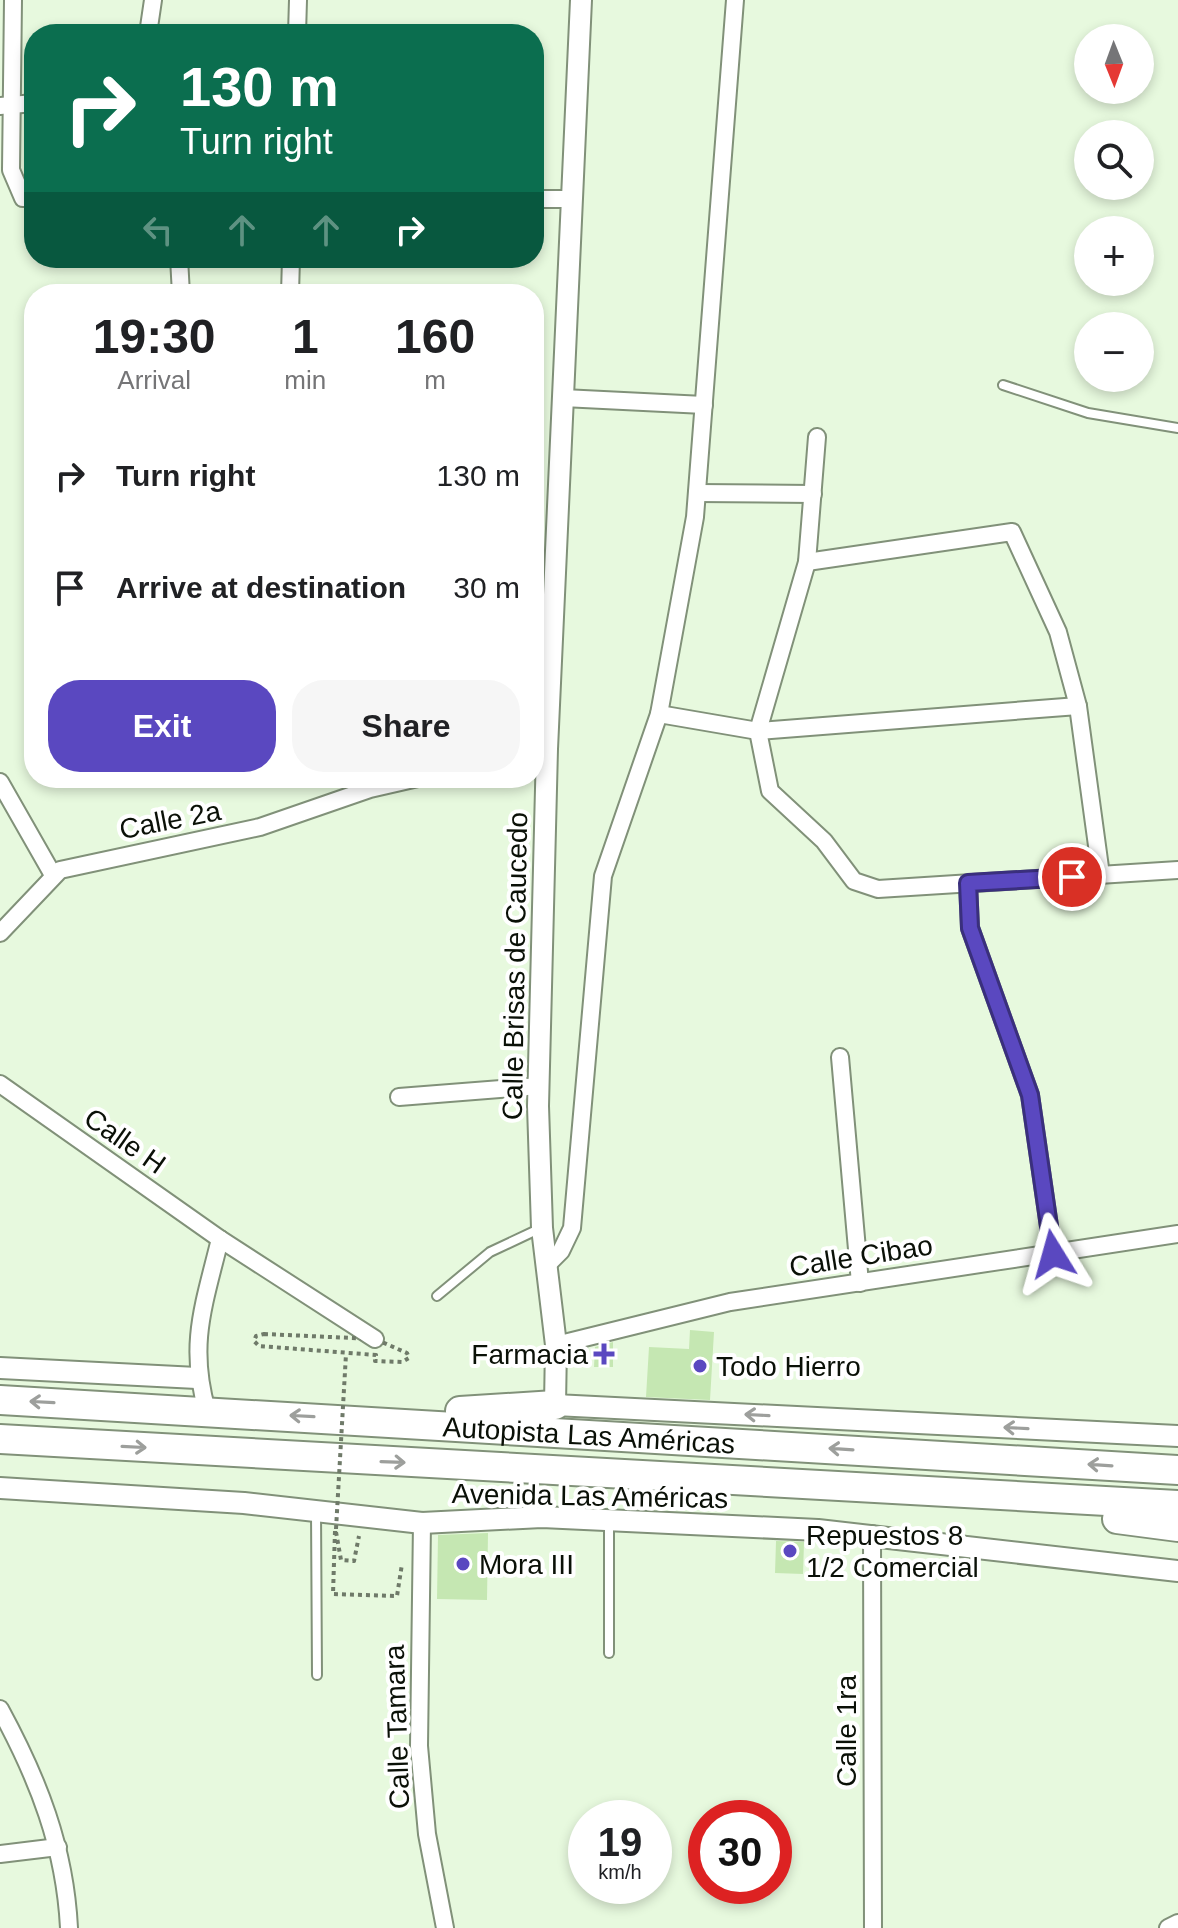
<!DOCTYPE html>
<html lang="en">
<head>
<meta charset="utf-8">
<style>
  body { margin:0; font-family:Helvetica,sans-serif; background:#f6f6f6; color:#202124; height:100vh; display:flex; flex-direction:column; font-size:30px; white-space:nowrap }
  * { box-sizing:border-box; margin:0 }
  p { font-size:26px; color:#757577 }
  .icon { flex:none; width:44px; height:44px; fill:none; stroke:currentColor; stroke-width:2; stroke-linecap:round; stroke-linejoin:round }
  .map { position:relative; flex:1; overflow:hidden }
  .side { position:absolute; left:24px; top:284px; width:520px; height:504px; display:flex; flex-direction:column; background:#fff; border-radius:32px; box-shadow:0 4px 12px #0003 }
  .side>* { flex:none }
  .top-card { position:absolute; left:24px; top:24px; width:520px; height:244px; border-radius:32px; box-shadow:0 4px 12px #0003; background:#0b6e4f; color:#fff; overflow:hidden }
  .needle { width:52px; rotate:179deg }
  .buttons { position:absolute; left:1074px; top:24px; display:grid; gap:16px }
  .buttons a { display:grid; place-items:center; width:80px; height:80px; border-radius:50%; background:#fff; box-shadow:0 4px 12px #0003; font-size:40px }
  .speed { position:absolute; left:568px; top:1800px; display:flex; gap:16px; font-size:40px; font-weight:700; text-align:center }
  .speed>* { display:grid; place-content:center; width:104px; height:104px; border-radius:50%; background:#fff; box-shadow:0 4px 12px #0003; line-height:1 }
  .speed small { font-size:20px; font-weight:400 }
  .speed .limit { border:12px solid #d22; background:#fff; color:#111 }
  .pin { position:absolute; display:grid; place-items:center; width:68px; height:68px; color:#fff; margin:-34px; border:4px solid #fff; border-radius:50%; box-shadow:0 2px 8px #0007 }
  .me { position:absolute; width:88px; margin:-44px; rotate:352deg; stroke-linejoin:round; filter:drop-shadow(0 0 6px #0008) }
  .turn { display:flex; align-items:center; gap:28px; height:168px; padding:0 24px; font-size:36px }
  .turn .icon { width:104px; height:104px; stroke-width:2.5 }
  .turn b { display:block; font-size:56px; line-height:68px }
  .lanes { display:flex; align-items:center; height:76px; padding:0 24px; background:#0003; justify-content:center; gap:40px; direction:ltr }
  .lanes .off { opacity:.35 }
  .eta { display:flex; justify-content:space-evenly; align-items:center; height:136px; text-align:center }
  .eta b { font-size:48px; font-weight:700; line-height:56px }
  .primary-button { display:flex; gap:16px; margin-top:auto; padding:16px 24px }
  .primary-button a { flex:1; height:92px; border-radius:32px; background:#5a48c0; color:#fff; font-size:32px; font-weight:700; line-height:92px; text-align:center }
  .primary-button a+a { background:#f6f6f6; color:#202124 }
  ul { padding:0; list-style:none }
  li { display:flex; align-items:center; gap:24px; height:112px; padding:0 24px }
  li div { flex:1 }
  li b { display:block; font-size:30px }
  li em { font-style:normal }
  .map>svg:first-child { display:block }
</style>
</head>
<body>
<div class="map">
<svg width="1178" height="1928" viewBox="0 0 1178 1928">
  <rect width="100%" height="100%" fill="#e7f9de"/>
  <g fill="#c5e7b2">
    <path d="M690 1330 714 1332 710 1400 646 1397 649 1347 689 1349Z"/>
    <path d="M613 1342V1367H594L595 1347Z"/>
    <path d="M488 1533 487 1600 437 1599 438 1535Z"/>
    <path d="M776 1541 804 1542 803 1574 775 1573Z"/>
  </g>
  <g fill="none" stroke-linecap="round" stroke-linejoin="round">
    <defs>
      <g id="service">
        <path d="M1003 385 1088 413 1178 428"/>
        <path d="M437 1296 490 1252 541 1228"/>
        <path d="M316 1511 317 1675"/>
        <path d="M609 1653V1522"/>
      </g>
      <g id="minor">
        <path d="M13 0 11 170 23 198H34"/>
        <path d="M148 34 153 0"/>
        <path d="M297 34 298 0"/>
        <path d="M0 106 34 103"/>
        <path d="M534 199H571"/>
        <path d="M179 258 181 294"/>
        <path d="M290 294 291 258"/>
        <path d="M563 398 704 405"/>
        <path d="M817 437 807 562 758 731 770 791 824 841 854 881 878 889 1178 870"/>
        <path d="M697 493 813 494"/>
        <path d="M807 562 1012 532 1058 632 1078 706 1101 875"/>
        <path d="M659 714 758 731 1078 706"/>
        <path d="M0 782 53 875"/>
        <path d="M968 883 970 928 1030 1095 1053 1254"/>
        <path d="M0 933 60 870 260 827 370 789 418 778"/>
        <path d="M840 1057 860 1283"/>
        <path d="M0 1084 220 1239 375 1339"/>
        <path d="M399 1097 539 1086"/>
        <path d="M548 1264 561 1251 572 1228 603 876 659 714 695 517 735 0"/>
        <path d="M556 1345 730 1302 1178 1234"/>
        <path d="M207 1411C188 1344 204 1305 220 1239"/>
        <path d="M422 1523 419 1746 427 1834 445 1928"/>
        <path d="M872 1534 873 1928"/>
        <path d="M0 1709C38 1779 65 1847 69 1928"/>
        <path d="M0 1854 58 1847"/>
        <path d="M1168 1928 1178 1923"/>
      </g>
      <g id="tertiary">
        <path d="M581 0 547 749 538 1106 542 1228 556 1345 555 1405 1178 1436"/>
        <path d="M0 1368 197 1378"/>
        <path d="M0 1488 244 1503 422 1523 542 1517 818 1530 1178 1571"/>
      </g>
      <g id="motorway">
        <path id="s1" d="M0 1400 1178 1470"/>
        <path d="M460 1411 555 1405"/>
        <path d="M0 1439 1178 1505"/>
        <path d="M1117 1519 1178 1527"/>
      </g>
    </defs>
    <use href="#service" stroke="#819179" stroke-width="12"/>
    <use href="#minor" stroke="#819179" stroke-width="20"/>
    <use href="#tertiary" stroke="#819179" stroke-width="24"/>
    <use href="#motorway" stroke="#819179" stroke-width="32"/>
    <g stroke="#6f7a69" stroke-width="4" stroke-dasharray="4 4" stroke-linecap="butt">
      <path d="M264 1334 375 1339 407 1353 409 1358 402 1362 375 1361 376 1355 259 1346 254 1341 256 1336Z"/>
      <path d="M335 1531 333 1594 397 1596 402 1564"/>
      <path d="M336 1532 341 1560 354 1561 359 1536"/>
    </g>
    <use href="#service" stroke="#fff" stroke-width="8"/>
    <use href="#minor" stroke="#fff" stroke-width="16"/>
    <use href="#tertiary" stroke="#fff" stroke-width="20"/>
    <use href="#motorway" stroke="#fff" stroke-width="28"/>
    <path stroke="#6f7a69" stroke-width="4" stroke-dasharray="4 4" stroke-linecap="butt" d="M336 1529 346 1354"/>
  </g>
  <defs><path id="oneway-shaft" d="M-6 0H5M1.5-3L5.5 0L1.5 3" fill="none" stroke-width="1.6" stroke-linecap="round" stroke-linejoin="round" transform="scale(2)"/></defs>
  <g stroke="#9d9f9c">
    <use href="#oneway-shaft" transform="translate(42 1402) rotate(-177)"/>
    <use href="#oneway-shaft" transform="translate(757 1415) rotate(-177)"/>
    <use href="#oneway-shaft" transform="translate(302 1416) rotate(-177)"/>
    <use href="#oneway-shaft" transform="translate(1016 1428) rotate(-177)"/>
    <use href="#oneway-shaft" transform="translate(134 1447) rotate(3)"/>
    <use href="#oneway-shaft" transform="translate(841 1449) rotate(-176)"/>
    <use href="#oneway-shaft" transform="translate(393 1462) rotate(2)"/>
    <use href="#oneway-shaft" transform="translate(1100 1465) rotate(-176)"/>
  </g>
  <g fill="none" stroke-linecap="round" stroke-linejoin="round">
    <defs>
      <path id="route" d="M1053 1254 1030 1095 970 928 968 883 1072 877"/>
    </defs>
    <use href="#route" stroke="#3a2f7d" stroke-width="20"/>
    <use href="#route" stroke="#5a48c0" stroke-width="14"/>
  </g>
  <g fill="#5a48c0" stroke="#fff" stroke-width="3">
    <path d="M600 1342h8v8h8v8h-8v8h-8v-8h-8v-8h8z"/>
    <circle cx="700" cy="1366" r="8"/>
    <circle cx="790" cy="1551" r="8"/>
    <circle cx="463" cy="1564" r="8"/>
  </g>
  <g text-anchor="middle" dominant-baseline="central" stroke-width="8" stroke-linejoin="round" paint-order="stroke">
    <g font-size="28" fill="#0a1007" stroke="#fff">
      <text transform="translate(170 820) rotate(-11)">Calle 2a</text>
      <text transform="translate(515 966) rotate(-89)">Calle Brisas de Caucedo</text>
      <text transform="translate(125 1141) rotate(35)">Calle H</text>
      <text transform="translate(861 1256) rotate(-9)">Calle Cibao</text>
      <text stroke="none"><textPath href="#s1" startOffset="590">Autopista Las Américas</textPath></text>
      <text transform="translate(590 1496) rotate(1)">Avenida Las Américas</text>
      <text transform="translate(397 1727) rotate(-92)">Calle Tamara</text>
      <text transform="translate(846 1731) rotate(-90)">Calle 1ra</text>
    </g>
    <g font-size="28" fill="#0a1007" stroke="#fff" text-anchor="start">
      <text x="588" y="1354" text-anchor="end">Farmacia</text>
      <text x="716" y="1366">Todo Hierro</text>
      <text x="806" y="1535">Repuestos 8<tspan x="806" dy="32">1/2 Comercial</tspan></text>
      <text x="479" y="1564">Mora III</text>
    </g>
  </g>
</svg>
<div class="buttons">
<a><svg class="needle" viewBox="-14 -14 28 28"><path d="M0-13l5 13h-10z" fill="#e53935"/><path d="M0 13l5-13h-10z" fill="#757577"/></svg></a>
<a><svg class="icon" aria-label="search" viewBox="0 0 24 24"><circle cx="10" cy="10" r="6"/><path d="M15 15l6 6"/></svg></a>
<a>+</a>
<a>−</a>
</div>
<div class="speed"><div>19<small>km/h</small></div><div class="limit">30</div></div>
<div class="pin" style="left:1072px;top:877px;background:#d93025"><svg class="icon" aria-label="arrive" viewBox="0 0 24 24"><path d="M6 21V4h12l-3 4 3 4H6"/></svg></div>
<svg class="me" style="left:1053px;top:1254px" viewBox="-20 -20 40 40"><path d="M0-17L14 15 0 8-14 15z" fill="#5a48c0" stroke="#fff" stroke-width="4"/></svg>
<div class="top-card">
<div class="turn"><svg class="icon" aria-label="right" viewBox="0 0 24 24"><path d="M7 20v-9h11M14 6l5 5-5 5"/></svg><div><b>130 m</b>Turn right</div></div>
<div class="lanes"><svg class="icon off" aria-label="left" viewBox="0 0 24 24"><path d="M17 20v-9H6M10 6l-5 5 5 5"/></svg><svg class="icon off" aria-label="ahead" viewBox="0 0 24 24"><path d="M12 20V5M6 11l6-6 6 6"/></svg><svg class="icon off" aria-label="ahead" viewBox="0 0 24 24"><path d="M12 20V5M6 11l6-6 6 6"/></svg><svg class="icon" aria-label="right" viewBox="0 0 24 24"><path d="M7 20v-9h11M14 6l5 5-5 5"/></svg></div>
</div>
<section class="side">
<div class="eta">
<div><b>19:30</b><p>Arrival</p></div>
<div><b>1</b><p>min</p></div>
<div><b>160</b><p>m</p></div>
</div>
<ul>
<li><svg class="icon" aria-label="right" viewBox="0 0 24 24"><path d="M7 20v-9h11M14 6l5 5-5 5"/></svg><div><b>Turn right</b></div><em>130 m</em></li>
<li><svg class="icon" aria-label="arrive" viewBox="0 0 24 24"><path d="M6 21V4h12l-3 4 3 4H6"/></svg><div><b>Arrive at destination</b></div><em>30 m</em></li>
</ul>
<div class="primary-button"><a>Exit</a><a>Share</a></div>
</section>
</div>
</body>
</html>
